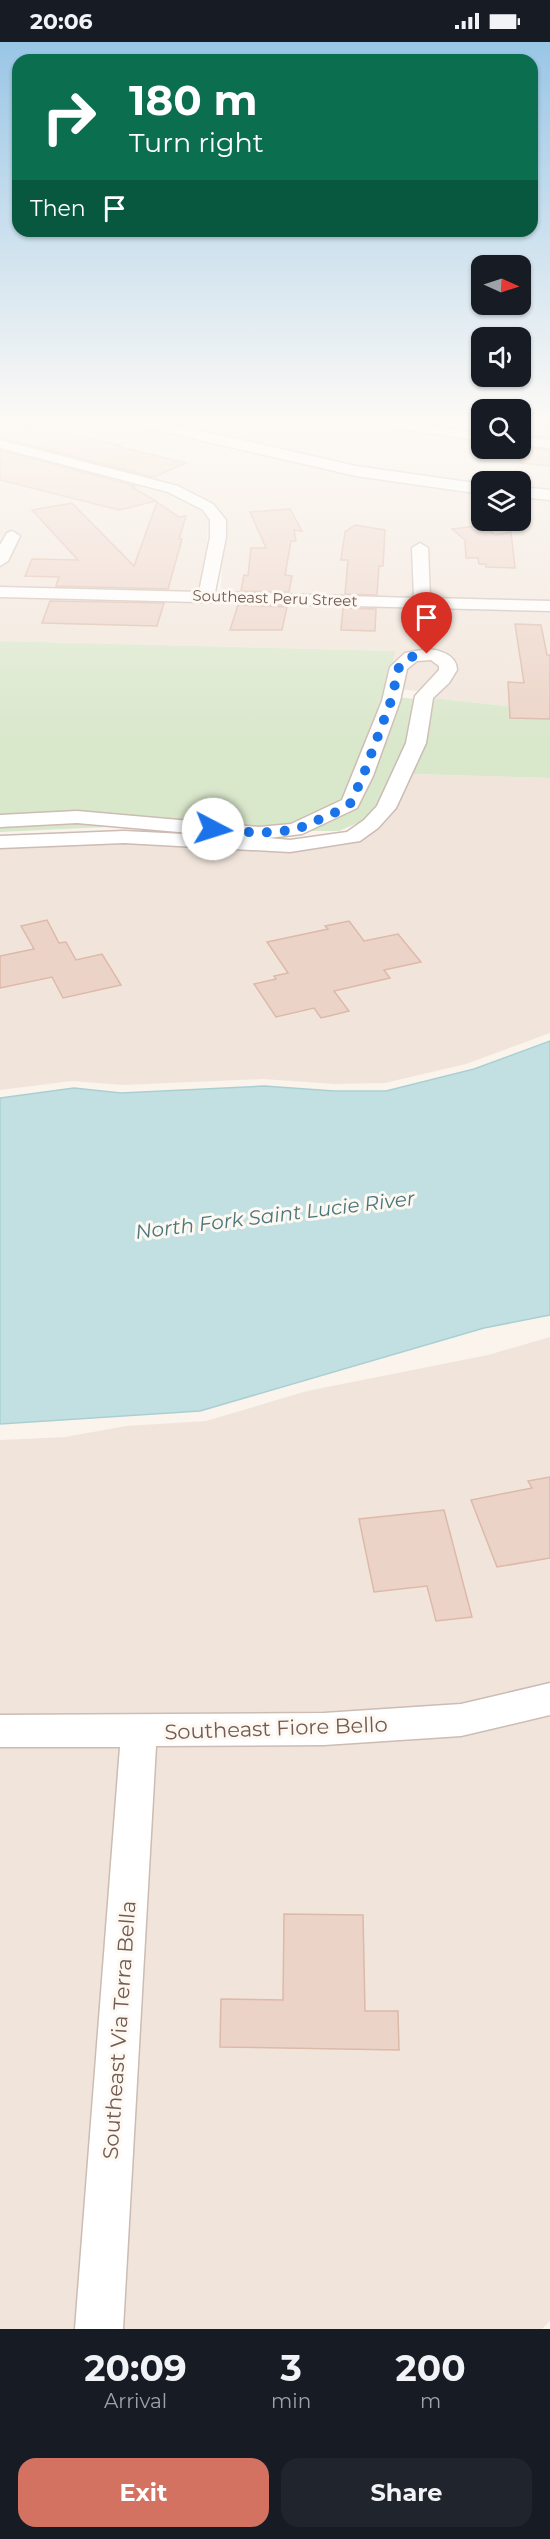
<!DOCTYPE html>
<html lang="en">
<head>
<meta charset="utf-8">
<style>
  body { margin:0; font-family:Montserrat,sans-serif; background:#20242c; color:#f1f3f6; height:100vh; display:flex; flex-direction:column; font-size:22px; white-space:nowrap }
  * { box-sizing:border-box; margin:0 }
  p { font-size:20px; color:#9ea1a6 }
  .icon { flex:none; width:33px; height:33px; fill:none; stroke:currentColor; stroke-width:2; stroke-linecap:round; stroke-linejoin:round }
  .map { position:relative; height:2287px; overflow:hidden }
  .side { display:flex; flex-direction:column; background:#171b24; flex:1 }
  .side>* { flex:none }
  .banner { position:absolute; left:12px; top:12px; width:526px; height:183px; border-radius:18px; box-shadow:0 2px 4px #0004; background:#0b6e4f; color:#fff; overflow:hidden }
  .needle { width:39px; rotate:93deg }
  .controls { position:absolute; left:471px; top:213px; display:grid; gap:12px }
  .controls a { display:grid; place-items:center; width:60px; height:60px; border-radius:12px; background:#171b24; box-shadow:0 2px 4px #0004; font-size:30px }
  .pin { position:absolute; display:grid; place-items:center; width:51px; height:51px; color:#fff; margin:-62px -26px; border-radius:50% 50% 50% 0; rotate:-45deg; box-shadow:0 0 6px #0007 }
  .pin .icon { rotate:45deg }
  .me { position:absolute; width:66px; margin:-33px; rotate:95deg; stroke-linejoin:round; filter:drop-shadow(0 0 4px #0008) }
  .turn { display:flex; align-items:center; gap:21px; height:126px; padding:0 18px; font-size:27px }
  .turn .icon { width:78px; height:78px; stroke-width:2.5 }
  .turn b { display:block; font-size:42px; line-height:51px }
  .then { display:flex; align-items:center; height:57px; padding:0 18px; background:#0003; gap:12px; font-size:22px }
  .eta { display:flex; justify-content:space-evenly; align-items:center; height:102px; text-align:center }
  .eta b { font-size:36px; font-weight:700; line-height:42px }
  .action { display:flex; gap:12px; margin-top:auto; padding:12px 18px }
  .action a { flex:1; height:69px; border-radius:18px; background:#d47261; color:#fff; font-size:24px; font-weight:700; line-height:69px; text-align:center }
  .action a+a { background:#20242c; color:#f1f3f6 }
  .status { display:flex; justify-content:space-between; align-items:center; height:42px; padding:0 30px; background:#171b24; direction:ltr }
  .status svg { height:16px; fill:currentColor }
  .map>svg:first-child { display:block }
</style>
</head>
<body>
<div class="status"><b>20:06</b><svg viewBox="0 0 49 12"><path d="M0 12V9h3v3zM5 12V6h3v6zM10 12V3h3v9zM15 12V0h3v12zM26 1h20v11H26zM47 4h2v5h-2z"/></svg></div>
<div class="map">
<svg width="550" height="2287" viewBox="0 0 550 2287">
  <rect width="100%" height="100%" fill="#faf4ec"/>
  <g fill="#f1e5db">
    <path d="M0 382H141L225 403 481 449 482 478H520L521 453 550 456V561L430 558 427 504H412L413 557 221 552 223 476 198 452 0 401Z"/>
    <path d="M162 382H381L481 397 482 406H520L521 401 550 404V451L521 448 520 440H482L481 444 413 436 234 400Z"/>
    <path d="M0 406 185 454 208 476 205 552 0 547V527L21 492 6 491 0 501Z"/>
    <path d="M0 553 550 567V669L433 656 435 651 388 646 394 609 0 599Z"/>
    <path d="M412 732 550 736V991L466 1022 385 1041 334 1042 263 1037 123 1043 72 1039 0 1048V805L124 800 289 809 334 804 362 797 381 784 396 767Z"/>
    <path d="M550 1295V2279L542 2287H0V1398L65 1395 126 1384 206 1379 307 1349 488 1313Z"/>
  </g>
  <g fill="#d9e7cb">
    <path d="M0 599 395 609 388 646 382 653 414 657 407 700 376 765 364 778 339 789H306L283 785 126 784 0 790Z"/>
    <path d="M433 656 550 669V736L412 732 426 702 429 669Z"/>
  </g>
  <path fill="#c2e0e2" stroke="#aacfd3" stroke-width="1.5" d="M550 999V1273L484 1286 200 1369 0 1382V1056L74 1046 121 1051 264 1044 334 1049H386L474 1027Z"/>
  <g fill="#ecd3c7" stroke="#ddb9a9" stroke-width="1.5">
    <path d="M520 382H550V396L520 393Z"/>
    <path d="M24 383 119 403 116 404 186 421 154 435 0 396V394Z"/>
    <path d="M520 405 550 408V424L520 421Z"/>
    <path d="M0 408 135 444 132 445 156 459 119 468 0 438Z"/>
    <path d="M157 460 179 475 186 474 179 497H182L168 547 56 544 59 535 25 534 32 517 78 518 32 468 72 461 134 524Z"/>
    <path d="M290 467 302 489 294 488 296 499H291L285 533 292 534 289 550 241 549 244 533 248 534 251 506H266L250 470Z"/>
    <path d="M355 483 385 488 383 524H379L377 553 345 552 348 518H341L345 490Z"/>
    <path d="M484 483 495 493 511 490 515 526 486 525V522H479L478 516H466L465 498 452 487Z"/>
    <path d="M50 559 164 561 157 584 42 581Z"/>
    <path d="M238 563 287 565 282 588H230Z"/>
    <path d="M343 566 376 567 375 589 341 588Z"/>
    <path d="M515 582 541 583 547 613H550V677L510 676 508 640 524 641Z"/>
    <path d="M47 878 59 901 66 900 76 918 102 912 121 943 63 956 52 935 0 946V914L34 907 21 884Z"/>
    <path d="M349 879 364 899 398 892 421 920 384 928 390 936 334 949 349 969 321 976 314 966 276 975 254 942 276 937 274 934 288 931 267 900 328 887 325 884Z"/>
    <path d="M550 1435V1516L497 1525 471 1458 532 1446 528 1439Z"/>
    <path d="M444 1468 472 1575 436 1579 427 1544 374 1550 359 1477Z"/>
    <path d="M284 1872 363 1873 365 1969H398L399 2008 220 2005 221 1957 283 1958Z"/>
  </g>
  <g fill="none" stroke-linecap="round" stroke-linejoin="round">
    <defs>
      <g id="street">
        <path d="M386 382H420L482 391V399L393 386Z"/>
        <path d="M520 395 550 398V406L520 403Z"/>
        <path d="M0 398 178 444 213 462 226 478V495L215 550 414 556 412 506 420 501 428 506 430 556 550 559V569L0 555V545L199 550 210 495V478L203 468 168 450 0 406Z"/>
        <path d="M12 489 20 494 8 519 0 524V503L7 491Z"/>
        <path d="M427 607C440 608 457 613 457 628L449 641 433 656 426 701 396 766 378 786 360 799 290 810 124 801 0 806V794L124 789 224 794 77 781 0 785V773L77 769 259 785 291 782 342 758 382 659 390 625 405 611ZM431 618 439 624V628L415 654 406 701 377 764 364 778 347 790 290 798 268 796 302 792 357 766 373 734 400 659 407 627 417 619Z"/>
        <path d="M550 1641V1673L461 1694 324 1703 156 1704 123 2287H75L120 1705H0V1673L324 1671 461 1662Z"/>
      </g>
      <g id="secondary">
        <path d="M143 382H172L356 424 482 442V452L356 434 151 387 145 386Z"/>
        <path d="M520 445 550 448V458L520 455Z"/>
      </g>
    </defs>
    <use href="#street" stroke="#ccbcb3" stroke-width="3"/>
    <use href="#secondary" stroke="#cebcb1" stroke-width="3"/>
    <use href="#street" fill="#fff" fill-rule="evenodd"/>
    <use href="#secondary" fill="#fff" fill-rule="evenodd"/>
  </g>
  <linearGradient id="sky" x2="0" y2="1"><stop stop-color="#99c6e6"/><stop offset="0.54" stop-color="#fdfaf6"/><stop offset="1" stop-color="#fdfaf6" stop-opacity="0"/></linearGradient>
  <rect width="550" height="702" fill="url(#sky)"/>
  <g fill="none" stroke-linecap="round" stroke-linejoin="round">
    <path stroke="#1a73e8" stroke-width="10" stroke-dasharray="0 18" d="M213 787 259 791 295 788 336 770 350 762 363 734 391 659 399 625 411 615 427 612"/>
  </g>
  <g text-anchor="middle" dominant-baseline="central" stroke-width="6" stroke-linejoin="round" paint-order="stroke">
    <g font-size="15" fill="#735b51" stroke="#fdf8f2">
      <text transform="translate(275 556) rotate(2)">Southeast Peru Street</text>
    </g>
    <g font-size="20" font-style="italic" fill="#4a777c" stroke="#fdf8f2">
      <text transform="translate(275 1173) rotate(-7)">North Fork Saint Lucie River</text>
    </g>
    <g font-size="21" fill="#735b51" stroke="#fdf8f2">
      <text transform="translate(276 1686) rotate(-2)">Southeast Fiore Bello</text>
      <text transform="translate(119 1988) rotate(-86)">Southeast Via Terra Bella</text>
    </g>
  </g>
</svg>
<div class="controls">
<a><svg class="needle" viewBox="-14 -14 28 28"><path d="M0-13l5 13h-10z" fill="#e53935"/><path d="M0 13l5-13h-10z" fill="#9ea1a6"/></svg></a>
<a><svg class="icon" aria-label="sound" viewBox="0 0 24 24"><path d="M4 9h4l5-4v14l-5-4H4zM17 9q2 3 0 6"/></svg></a>
<a><svg class="icon" aria-label="search" viewBox="0 0 24 24"><circle cx="10" cy="10" r="6"/><path d="M15 15l6 6"/></svg></a>
<a><svg class="icon" aria-label="layers" viewBox="0 0 24 24"><path d="M12 4l9 5-9 5-9-5zM3 14l9 5 9-5"/></svg></a>
</div>
<div class="pin" style="left:427px;top:612px;background:#d93025"><svg class="icon" aria-label="arrive" viewBox="0 0 24 24"><path d="M6 21V4h12l-3 4 3 4H6"/></svg></div>
<svg class="me" style="left:213px;top:787px" viewBox="-20 -20 40 40"><circle r="19" fill="#fff"/><path d="M0-13L10 11 0 6-10 11z" fill="#1a73e8"/></svg>
<div class="banner">
<div class="turn"><svg class="icon" aria-label="right" viewBox="0 0 24 24"><path d="M7 20v-9h11M14 6l5 5-5 5"/></svg><div><b>180 m</b>Turn right</div></div>
<div class="then">Then<svg class="icon" aria-label="arrive" viewBox="0 0 24 24"><path d="M6 21V4h12l-3 4 3 4H6"/></svg></div>
</div>
</div>
<section class="side">
<div class="eta">
<div><b>20:09</b><p>Arrival</p></div>
<div><b>3</b><p>min</p></div>
<div><b>200</b><p>m</p></div>
</div>
<div class="action"><a>Exit</a><a>Share</a></div>
</section>
</body>
</html>
